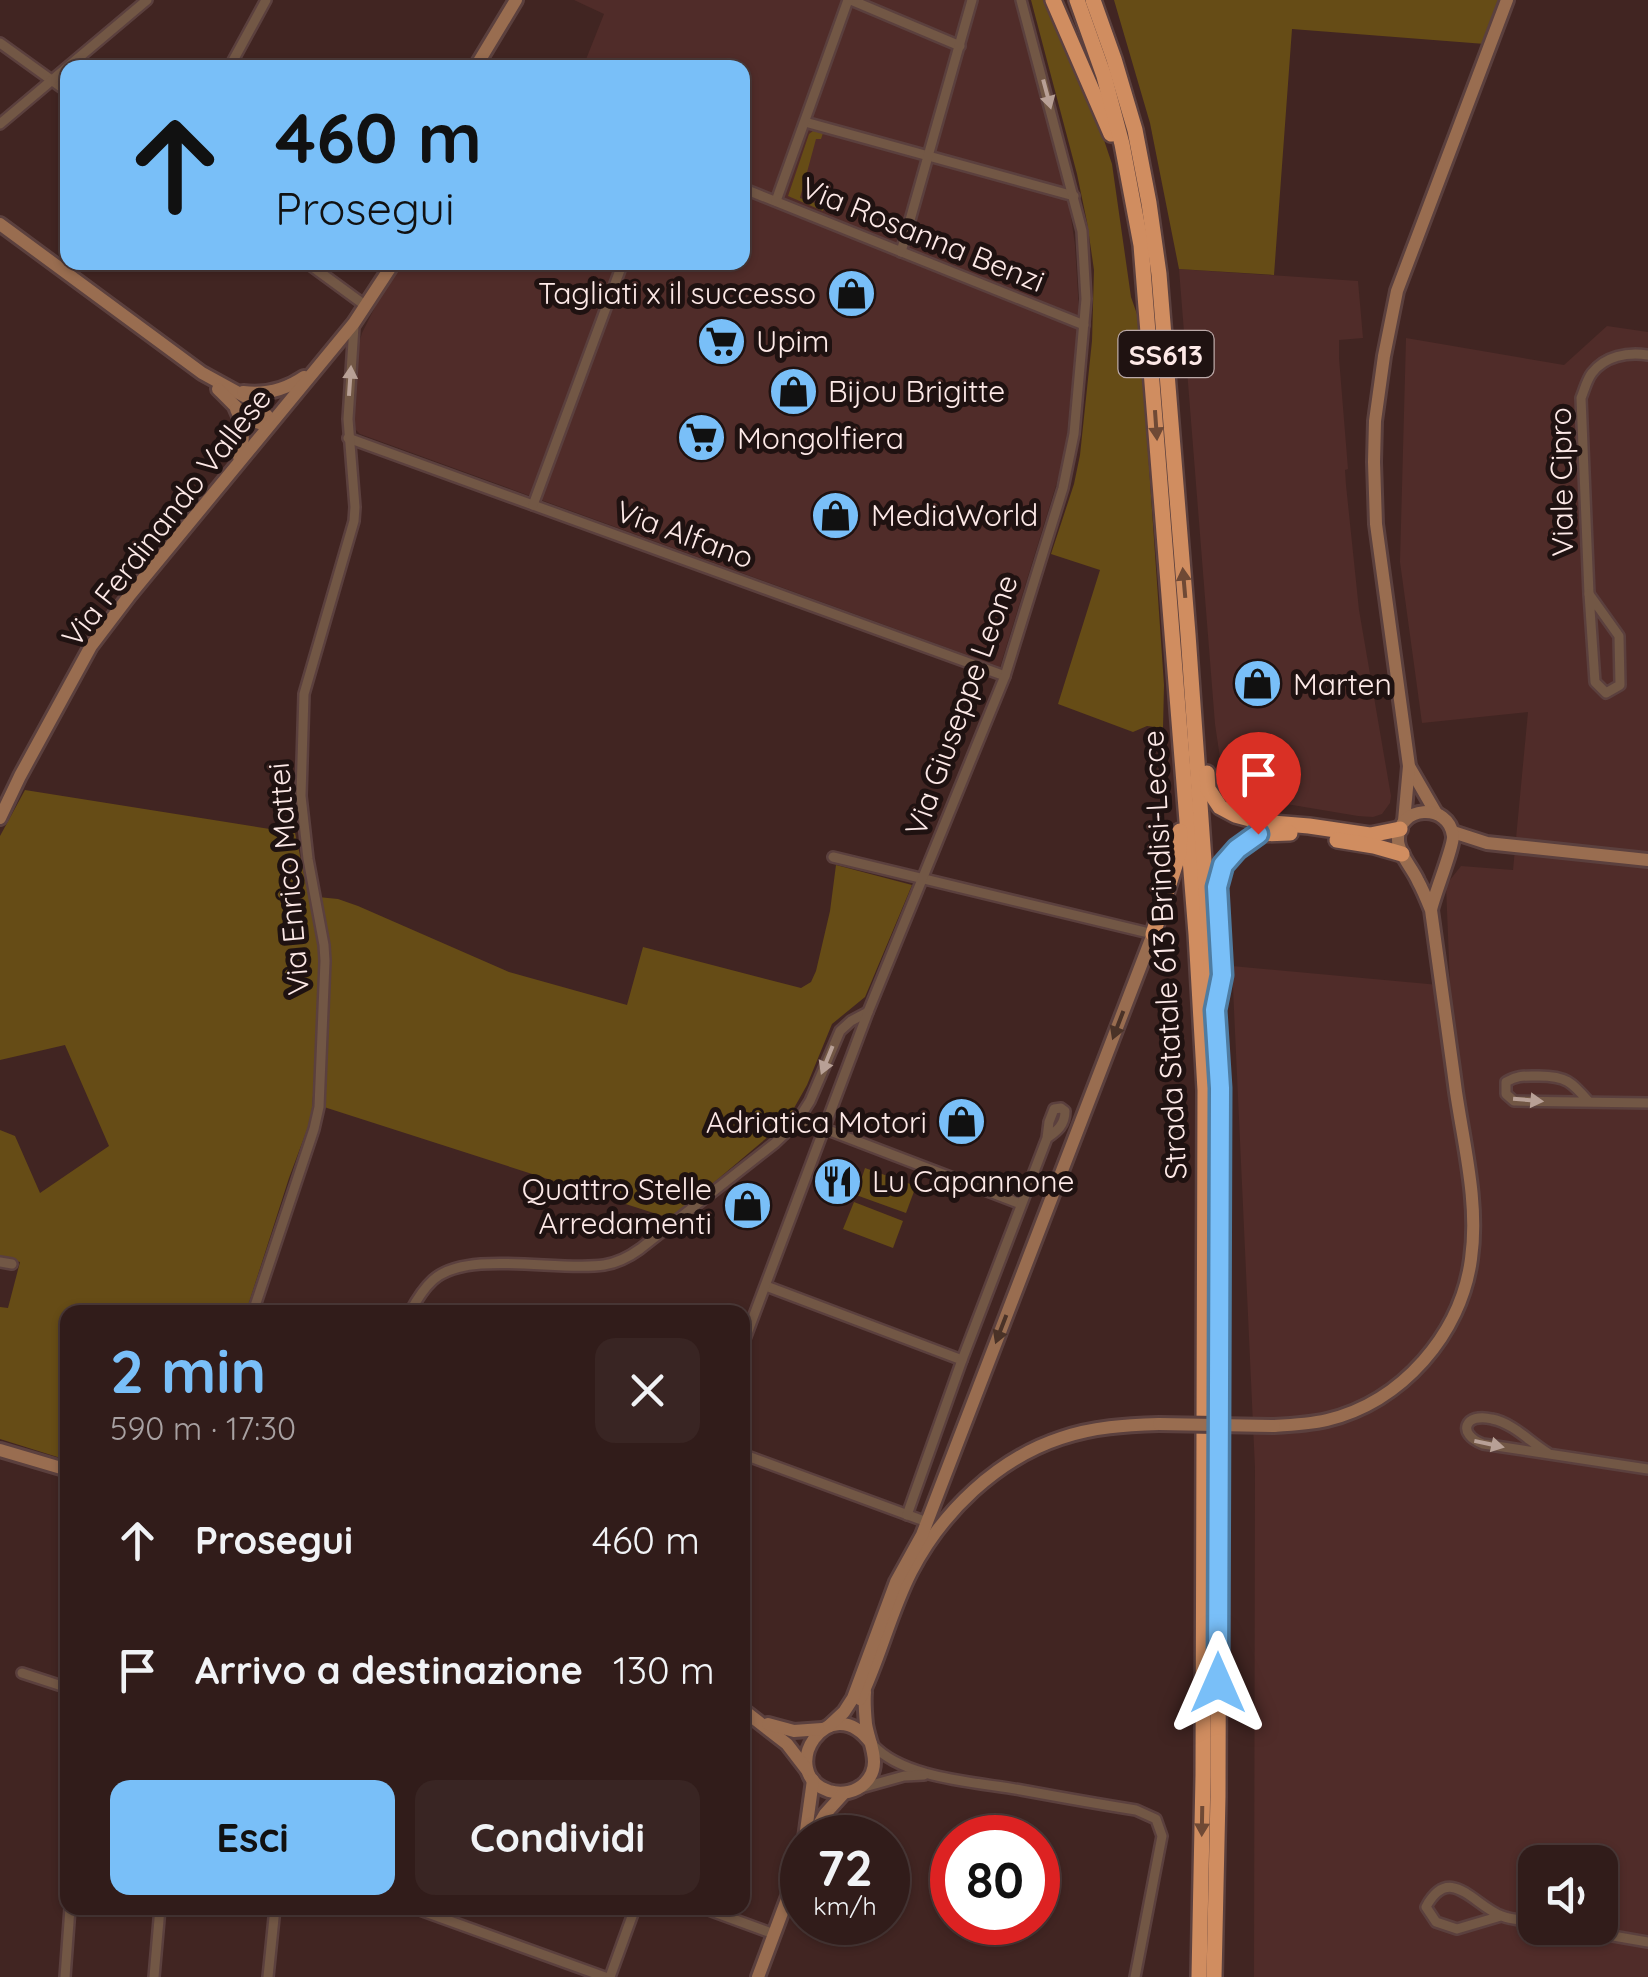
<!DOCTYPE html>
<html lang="it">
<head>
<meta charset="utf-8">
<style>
  body { margin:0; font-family:Quicksand,sans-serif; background:#392523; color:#f1f3f6; height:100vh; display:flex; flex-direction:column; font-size:38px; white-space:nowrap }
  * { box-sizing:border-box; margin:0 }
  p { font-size:32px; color:#a8a1a2 }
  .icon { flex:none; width:55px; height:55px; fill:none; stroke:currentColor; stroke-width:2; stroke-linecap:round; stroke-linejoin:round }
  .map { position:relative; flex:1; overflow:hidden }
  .side { position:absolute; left:60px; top:1305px; width:690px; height:610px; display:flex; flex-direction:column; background:#311c1a; border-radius:20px; box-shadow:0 2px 8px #0004,0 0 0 2px #4c3a39 }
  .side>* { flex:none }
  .guide { position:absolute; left:60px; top:60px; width:690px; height:210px; border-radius:20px; box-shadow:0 2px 8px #0004,0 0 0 2px #4c3a39; background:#79bff8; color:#111; overflow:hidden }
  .fabs { position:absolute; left:1518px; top:1845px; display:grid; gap:20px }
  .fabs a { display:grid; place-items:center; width:100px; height:100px; border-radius:20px; background:#311c1a; box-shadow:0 2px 8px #0004,0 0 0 2px #4c3a39; font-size:50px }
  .speed { position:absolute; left:780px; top:1815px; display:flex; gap:20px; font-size:50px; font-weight:700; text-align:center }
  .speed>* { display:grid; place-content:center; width:130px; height:130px; border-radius:50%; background:#311c1a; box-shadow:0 2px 8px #0004,0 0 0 2px #4c3a39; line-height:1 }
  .speed small { font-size:25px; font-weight:400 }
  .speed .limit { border:15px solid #d22; background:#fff; color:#111 }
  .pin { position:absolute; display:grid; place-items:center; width:85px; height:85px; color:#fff; margin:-102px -42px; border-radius:50% 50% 50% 0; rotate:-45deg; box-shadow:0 0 10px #0007 }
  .pin .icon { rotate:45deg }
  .me { position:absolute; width:110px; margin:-55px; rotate:0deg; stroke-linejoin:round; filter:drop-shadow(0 0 8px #0008) }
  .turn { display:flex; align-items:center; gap:35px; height:210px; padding:0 50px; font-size:45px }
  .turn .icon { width:130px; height:130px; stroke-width:2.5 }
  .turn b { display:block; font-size:70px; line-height:85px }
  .round { display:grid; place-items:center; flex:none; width:105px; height:105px; border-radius:20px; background:#392523 }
  .overview { display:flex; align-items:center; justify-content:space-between; height:170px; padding:0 50px }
  h1 { font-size:60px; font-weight:700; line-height:75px; color:#79bff8 }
  .action { display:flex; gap:20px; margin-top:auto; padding:20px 50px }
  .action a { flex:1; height:115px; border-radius:20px; background:#79bff8; color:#111; font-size:40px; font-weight:700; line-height:115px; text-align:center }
  .action a+a { background:#392523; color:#f1f3f6 }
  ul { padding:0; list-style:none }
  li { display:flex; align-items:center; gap:30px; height:130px; padding:0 50px }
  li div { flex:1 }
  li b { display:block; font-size:38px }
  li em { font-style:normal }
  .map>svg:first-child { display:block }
</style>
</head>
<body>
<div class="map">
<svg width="1648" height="1977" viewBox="0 0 1648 1977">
  <rect width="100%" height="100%" fill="#412522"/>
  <g fill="#502c29" fill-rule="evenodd">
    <path d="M574 0H1016L1069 203 1075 245 1079 310 1067 434 1062 466 1000 667 360 434 355 429 352 422 359 344 362 333 397 263 742 262V68L583 67 604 14Z"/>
    <path d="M1179 269 1358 281 1363 338 1339 340V358L1348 469 1345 470 1346 485 1359 610 1391 796 1390 803 1382 814 1373 817 1358 816 1244 797 1235 792 1223 778 1215 724Z"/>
    <path d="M1607 326 1648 332V1977H1254L1255 1468 1232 966 1450 986 1446 885 1461 866 1513 870 1528 712 1422 723 1400 562 1406 338 1564 365ZM1535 1862H1600V1928H1535Z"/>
  </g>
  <g fill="#664c16">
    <path d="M1031 0H1043L1100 128 1112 164 1131 297 1139 320 1164 685 1163 728 1147 726 1133 732 1058 704 1100 570 1051 554 1074 484 1080 455 1092 341 1094 270 1087 222 1077 174Z"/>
    <path d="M1114 0H1501L1485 44 1292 29 1274 275 1179 269 1150 123Z"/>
    <path d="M813 131 823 133 821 139H816L800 198 824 206 823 211 788 196 809 134Z"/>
    <path d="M25 790 295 833 314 919 320 960 313 1096 311 1119 289 1178 246 1312H68L67 1460 0 1439V1307L8 1308 20 1262 0 1257V1130L15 1136 40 1193 109 1146 65 1045 0 1060V836Z"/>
    <path d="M836 865 912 885 865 997 832 1024 807 1085 789 1117 773 1112 770 1121 782 1125 667 1222 663 1220V1216L324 1107 329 959 327 937 318 897 338 899 358 906 509 972 627 1005 643 947 801 988 811 982 816 971 830 911Z"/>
    <path d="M865 1168 916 1186 906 1213 856 1195Z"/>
    <path d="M854 1202 903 1221 893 1248 843 1229Z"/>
  </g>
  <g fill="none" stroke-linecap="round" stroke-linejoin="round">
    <defs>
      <g id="street">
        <path d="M851 0 960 46"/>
        <path d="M0 43 68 92"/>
        <path d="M229 68 266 0"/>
        <path d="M805 122 1074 196"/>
        <path d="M0 124 147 0"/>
        <path d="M742 188 1084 325"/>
        <path d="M776 201 848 0"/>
        <path d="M901 252 972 0"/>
        <path d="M306 262 366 306"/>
        <path d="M348 438 1005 676"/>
        <path d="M533 505 623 262"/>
        <path d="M1589 594 1581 398C1584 391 1587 379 1592 373 1605 356 1627 352 1648 355"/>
        <path d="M1589 594 1619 636 1620 685 1606 693 1595 682Z"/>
        <path d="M833 857 1153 934"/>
        <path d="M1589 1102C1572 1082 1566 1076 1539 1076 1525 1076 1517 1075 1506 1082V1094L1514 1101 1648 1103"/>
        <path d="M799 1119 1021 1204"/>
        <path d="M0 1262 12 1264"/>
        <path d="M766 1286 962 1360"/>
        <path d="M253 1312 314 1129 319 1107 325 961 324 945 308 859 301 796 304 694 354 521 355 507 348 419 354 326"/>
        <path d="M410 1312C416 1301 423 1289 433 1280 467 1249 559 1272 604 1265 617 1263 629 1257 640 1249L775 1143 796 1123 810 1101 840 1031 851 1021 868 1012"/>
        <path d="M742 1347 868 1012 1005 676 1063 488 1074 434 1086 299 1082 231 1021 0"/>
        <path d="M1548 1453C1530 1442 1513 1423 1492 1419 1465 1412 1456 1434 1483 1444L1648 1469"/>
        <path d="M742 1454 927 1522"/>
        <path d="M907 1515 962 1360 1047 1138 1049 1122 1054 1109 1061 1108 1065 1111C1065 1125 1057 1131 1047 1138"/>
        <path d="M22 1673 68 1688"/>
        <path d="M873 1745C904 1779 977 1782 1021 1790 1059 1797 1098 1804 1136 1810L1156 1819 1162 1836 1135 1977"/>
        <path d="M861 1788 904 1776 924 1775"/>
        <path d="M414 1908 605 1977"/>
        <path d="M703 1908 774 1934"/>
        <path d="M1501 1916 1457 1929 1436 1922 1426 1907C1450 1862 1475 1907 1502 1916 1512 1920 1524 1920 1535 1922"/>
        <path d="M1567 1928 1648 1942"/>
        <path d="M65 1977 70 1908"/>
        <path d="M154 1977 160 1908"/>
        <path d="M268 1977 275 1908"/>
        <path d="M610 1977 635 1908"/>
      </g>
      <g id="secondary">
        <path d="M475 68 516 0"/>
        <path d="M0 224 202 373 255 402 268 417 269 425"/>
        <path d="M218 389C233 403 248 424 269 425"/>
        <path d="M243 392C265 395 285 390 304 377"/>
        <path d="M236 409C244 425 245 440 239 457"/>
        <path d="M1410 768 1436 813"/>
        <path d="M0 818 20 776 91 646 129 596 354 323 394 262"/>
        <path d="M1404 821 1409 766 1376 524 1374 462 1375 421 1384 356 1397 291 1507 0"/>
        <path d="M1453 832 1487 843 1648 860"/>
        <path d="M1274 1426C1292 1425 1310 1424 1327 1420 1402 1402 1461 1334 1471 1259 1479 1204 1464 1146 1456 1092 1448 1031 1439 970 1431 910 1427 900 1423 890 1418 881 1413 869 1398 853 1398 840 1397 805 1449 802 1453 836 1454 846 1434 895 1431 910"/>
        <path d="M0 1450 68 1470"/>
        <path d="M865 1692C864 1703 865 1713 866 1724 869 1744 883 1765 865 1783 856 1792 842 1795 829 1791 775 1773 829 1686 871 1743"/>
        <path d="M860 1699C880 1658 890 1613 911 1572 942 1512 997 1459 1061 1438 1093 1427 1126 1425 1159 1424"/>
        <path d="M742 1709 787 1744 807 1770"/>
        <path d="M768 1724 794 1731 822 1729"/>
        <path d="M829 1726 844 1712 853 1698 896 1582 922 1535 1153 934"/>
        <path d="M805 1838 813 1780"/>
        <path d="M811 1838 825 1814 844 1793"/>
        <path d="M758 1977 802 1859"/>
      </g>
      <g id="highway">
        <path d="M1053 0 1111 134"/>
        <path d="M1077 0 1104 76 1122 144 1141 245 1196 934 1205 1090 1203 1776 1199 1977"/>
        <path d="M1093 0 1114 59 1135 130 1149 203 1159 274 1188 634 1220 1088 1218 1796 1214 1977"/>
        <path d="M1207 773 1208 789 1220 807 1235 815 1261 822 1309 826 1370 835 1400 829"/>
        <path d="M1337 840 1374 846 1402 854"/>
        <path d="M1219 907 1217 887 1223 865 1237 849 1258 834 1290 833"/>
        <path d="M1153 934 1179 853 1180 831"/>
      </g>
    </defs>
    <use href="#street" stroke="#5b403e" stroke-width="14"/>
    <use href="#secondary" stroke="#5b403e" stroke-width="18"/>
    <use href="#highway" stroke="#5b403e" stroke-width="20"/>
    <use href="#street" stroke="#725745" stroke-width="9"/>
    <use href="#secondary" stroke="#996d50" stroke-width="12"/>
    <use href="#highway" stroke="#d08d60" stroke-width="15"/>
    <defs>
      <path id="secondary-bridge" d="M1159 1424 1274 1426"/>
    </defs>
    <use href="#secondary-bridge" stroke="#5b403e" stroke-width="18" stroke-linecap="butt"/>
    <use href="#secondary-bridge" stroke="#996d50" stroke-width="12"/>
  </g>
  <defs><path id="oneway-solid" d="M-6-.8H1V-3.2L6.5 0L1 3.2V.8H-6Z" transform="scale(2.5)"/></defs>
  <g fill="#b8a096">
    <use href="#oneway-solid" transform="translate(1047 94) rotate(75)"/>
    <use href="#oneway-solid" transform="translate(350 381) rotate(-86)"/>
    <use href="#oneway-solid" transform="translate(827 1060) rotate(112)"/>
    <use href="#oneway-solid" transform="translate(1528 1100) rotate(5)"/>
    <use href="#oneway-solid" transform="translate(1489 1444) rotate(12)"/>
  </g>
  <g fill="#6f4935">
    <use href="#oneway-solid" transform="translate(1156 425) rotate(86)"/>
    <use href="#oneway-solid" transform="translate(1184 583) rotate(-95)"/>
    <use href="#oneway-solid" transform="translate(1202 1821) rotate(91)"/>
  </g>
  <g fill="#4a3227">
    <use href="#oneway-solid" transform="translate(1118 1025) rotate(111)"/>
    <use href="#oneway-solid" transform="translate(1001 1329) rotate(111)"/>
  </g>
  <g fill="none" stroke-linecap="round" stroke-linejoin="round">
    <defs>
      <path id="route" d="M1218 1683 1220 1088 1215 1010 1222 975 1217 887 1223 865 1237 849 1258 834"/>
    </defs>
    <use href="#route" stroke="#4f7ca1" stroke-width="25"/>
    <use href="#route" stroke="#79bff8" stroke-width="18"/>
  </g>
  <defs>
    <symbol id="shop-disc" viewBox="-11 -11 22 22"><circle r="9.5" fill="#79bff8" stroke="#1f1211"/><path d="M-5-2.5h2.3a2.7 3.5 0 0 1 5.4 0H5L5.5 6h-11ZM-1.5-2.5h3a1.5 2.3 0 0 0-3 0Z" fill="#111"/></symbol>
    <symbol id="supermarket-disc" viewBox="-11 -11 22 22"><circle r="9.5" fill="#79bff8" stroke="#1f1211"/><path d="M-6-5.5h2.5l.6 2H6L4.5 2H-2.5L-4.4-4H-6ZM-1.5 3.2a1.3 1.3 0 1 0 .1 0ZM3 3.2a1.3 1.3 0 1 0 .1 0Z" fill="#111"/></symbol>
    <symbol id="restaurant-disc" viewBox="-11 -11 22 22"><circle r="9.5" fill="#79bff8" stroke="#1f1211"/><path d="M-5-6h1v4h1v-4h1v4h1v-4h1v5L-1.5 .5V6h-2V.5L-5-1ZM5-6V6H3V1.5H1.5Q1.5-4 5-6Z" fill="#111"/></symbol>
  </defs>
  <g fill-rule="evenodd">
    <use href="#shop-disc" x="824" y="266" width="55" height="55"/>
    <use href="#supermarket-disc" x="694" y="314" width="55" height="55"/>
    <use href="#shop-disc" x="766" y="364" width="55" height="55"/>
    <use href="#supermarket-disc" x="674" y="410" width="55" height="55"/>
    <use href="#shop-disc" x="808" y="488" width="55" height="55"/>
    <use href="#shop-disc" x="1230" y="656" width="55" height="55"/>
    <use href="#shop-disc" x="934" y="1094" width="55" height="55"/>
    <use href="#restaurant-disc" x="810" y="1154" width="55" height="55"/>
    <use href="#shop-disc" x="720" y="1178" width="55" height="55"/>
  </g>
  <g text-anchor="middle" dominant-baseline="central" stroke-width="10" stroke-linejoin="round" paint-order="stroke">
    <rect fill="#1f1211" stroke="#baa8a7" stroke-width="2.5" x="1118.5" y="331" width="95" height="46" rx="8"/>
    <g font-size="28" font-weight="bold" fill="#fde9e7">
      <text x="1166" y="354">SS613</text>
    </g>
    <g font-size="30" fill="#fde9e7" stroke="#1f1211">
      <text transform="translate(923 234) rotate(22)">Via Rosanna Benzi</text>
      <text transform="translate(1561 482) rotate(-91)">Viale Cipro</text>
      <text transform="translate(166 517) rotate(-52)">Via Ferdinando Vallese</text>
      <text transform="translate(685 534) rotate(20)">Via Alfano</text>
      <text transform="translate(961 705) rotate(-70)">Via Giuseppe Leone</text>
      <text transform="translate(288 879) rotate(-95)">Via Enrico Mattei</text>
      <text transform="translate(1164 955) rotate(-93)">Strada Statale 613 Brindisi-Lecce</text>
    </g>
    <g font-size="30" fill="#fde9e7" stroke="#1f1211" text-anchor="start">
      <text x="816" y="293" text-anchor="end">Tagliati x il successo</text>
      <text x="756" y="341">Upim</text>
      <text x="828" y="391">Bijou Brigitte</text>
      <text x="737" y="438">Mongolfiera</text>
      <text x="871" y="515">MediaWorld</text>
      <text x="1293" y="684">Marten</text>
      <text x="927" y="1122" text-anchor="end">Adriatica Motori</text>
      <text x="872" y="1181">Lu Capannone</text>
      <text x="712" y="1189" text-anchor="end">Quattro Stelle<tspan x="712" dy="34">Arredamenti</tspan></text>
    </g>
  </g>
</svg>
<div class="fabs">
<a><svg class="icon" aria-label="sound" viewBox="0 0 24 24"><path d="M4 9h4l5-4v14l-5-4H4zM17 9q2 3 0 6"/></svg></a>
</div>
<div class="speed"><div>72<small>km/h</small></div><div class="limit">80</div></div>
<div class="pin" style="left:1258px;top:834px;background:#d93025"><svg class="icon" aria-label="arrive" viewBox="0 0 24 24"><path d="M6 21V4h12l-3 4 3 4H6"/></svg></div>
<svg class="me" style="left:1218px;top:1683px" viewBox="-20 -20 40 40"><path d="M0-17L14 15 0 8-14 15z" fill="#79bff8" stroke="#fff" stroke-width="4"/></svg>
<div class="guide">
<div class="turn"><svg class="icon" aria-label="ahead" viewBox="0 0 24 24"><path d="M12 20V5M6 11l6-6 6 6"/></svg><div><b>460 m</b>Prosegui</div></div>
</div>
<section class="side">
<div class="overview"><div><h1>2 min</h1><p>590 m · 17:30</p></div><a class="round"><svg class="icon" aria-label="close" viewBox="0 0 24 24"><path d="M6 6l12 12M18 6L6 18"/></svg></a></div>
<ul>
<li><svg class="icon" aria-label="ahead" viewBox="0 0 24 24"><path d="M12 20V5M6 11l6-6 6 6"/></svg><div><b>Prosegui</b></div><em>460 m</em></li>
<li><svg class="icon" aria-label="arrive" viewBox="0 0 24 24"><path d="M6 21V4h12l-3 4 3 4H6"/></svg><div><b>Arrivo a destinazione</b></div><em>130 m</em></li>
</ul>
<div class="action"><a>Esci</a><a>Condividi</a></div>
</section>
</div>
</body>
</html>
